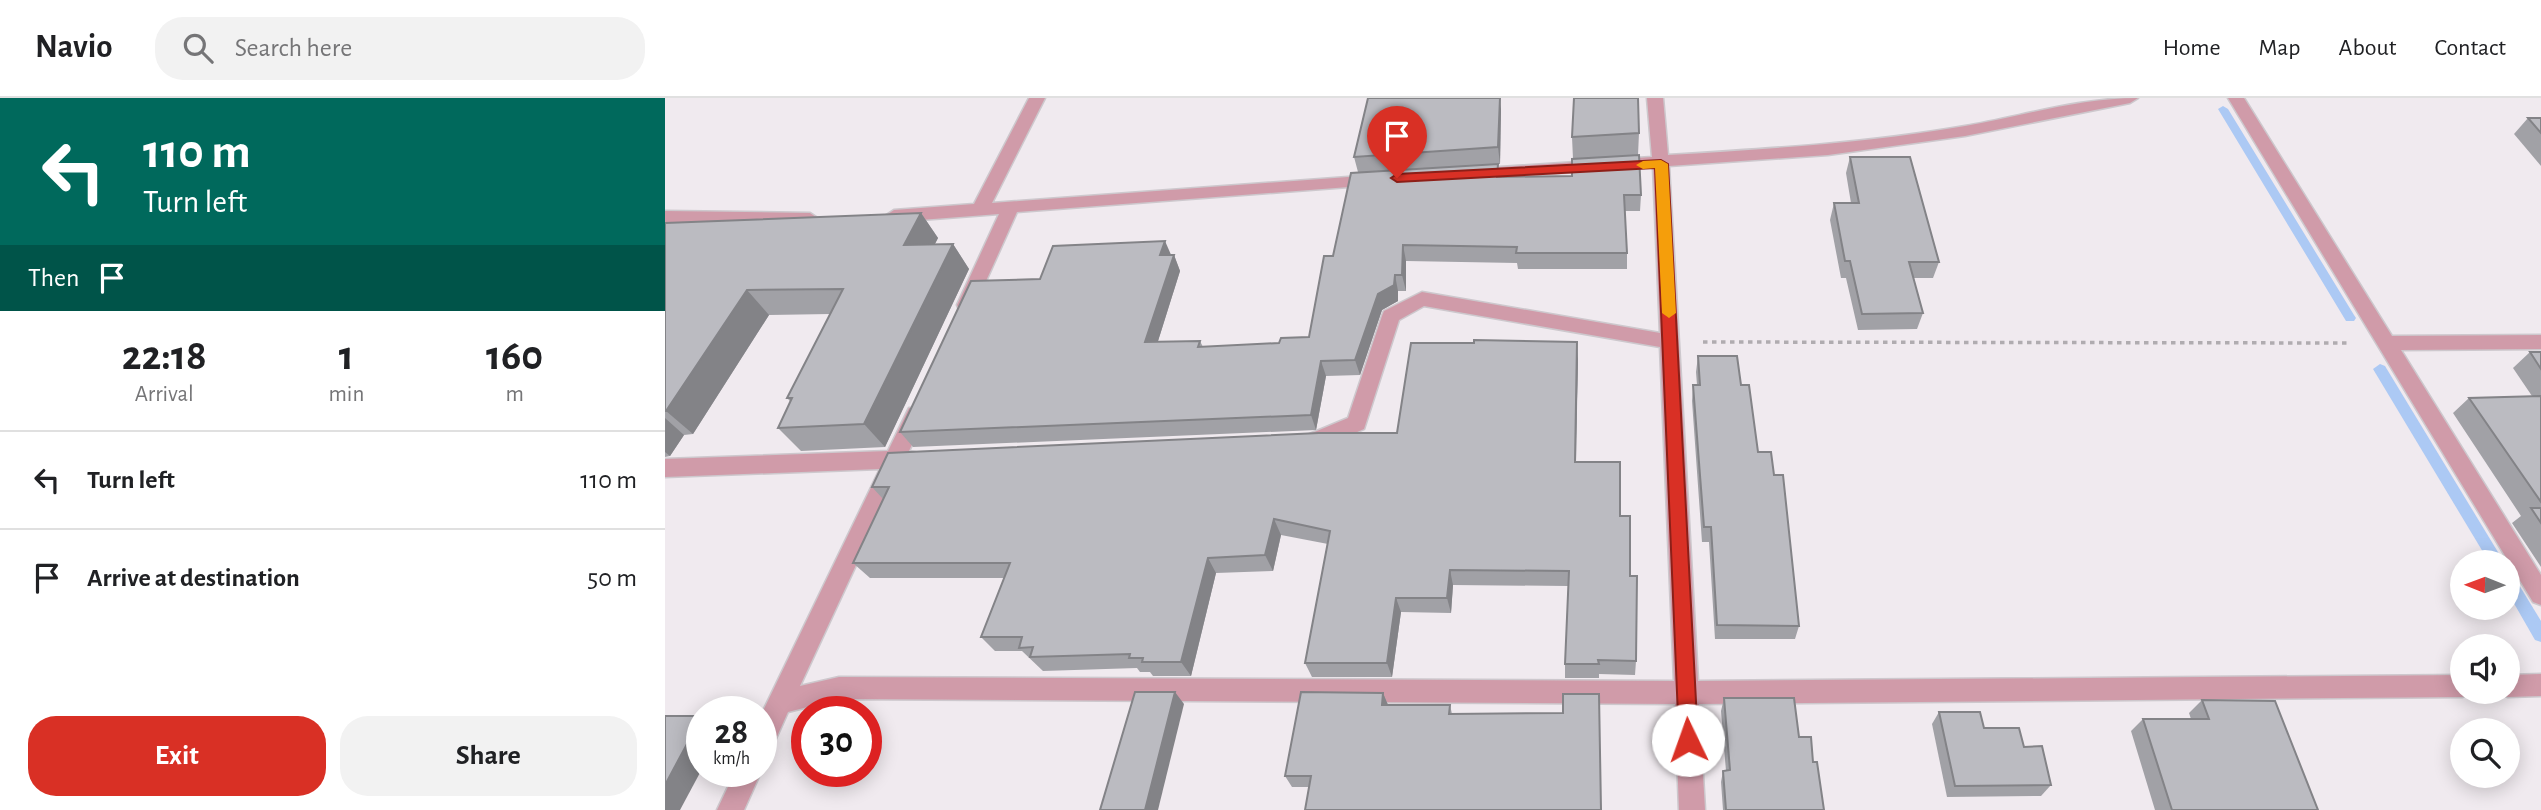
<!DOCTYPE html>
<html lang="en">
<head>
<meta charset="utf-8">
<style>
  body { margin:0; font-family:"Alegreya Sans",sans-serif; background:#f2f2f2; color:#202124; height:100vh; display:flex; flex-direction:column; font-size:26px; white-space:nowrap }
  * { box-sizing:border-box; margin:0 }
  p { font-size:23px; color:#757577 }
  .icon { flex:none; width:38px; height:38px; fill:none; stroke:currentColor; stroke-width:2; stroke-linecap:round; stroke-linejoin:round }
  .map { position:relative; flex:1; overflow:hidden }
  .drawer { display:flex; flex-direction:column; background:#fff; width:665px }
  .drawer>* { flex:none }
  .hud { background:#00695c; color:#fff; overflow:hidden }
  .needle { width:46px; rotate:271deg }
  .buttons { position:absolute; left:1785px; top:452px; display:grid; gap:14px }
  .buttons a { display:grid; place-items:center; width:70px; height:70px; border-radius:50%; background:#fff; box-shadow:0 4px 18px #0003; font-size:35px }
  .speed { position:absolute; left:21px; top:598px; display:flex; gap:14px; font-size:35px; font-weight:700; text-align:center }
  .speed>* { display:grid; place-content:center; width:91px; height:91px; border-radius:50%; background:#fff; box-shadow:0 4px 18px #0003; line-height:1 }
  .speed small { font-size:18px; font-weight:400 }
  .speed .limit { border:10px solid #d22; background:#fff; color:#111 }
  .pin { position:absolute; display:grid; place-items:center; width:60px; height:60px; color:#fff; margin:-72px -30px; border-radius:50% 50% 50% 0; rotate:-45deg; box-shadow:0 0 7px #0007 }
  .pin .icon { rotate:45deg }
  .me { position:absolute; width:77px; margin:-38px; rotate:357deg; stroke-linejoin:round; filter:drop-shadow(0 0 5px #0008) }
  .turn { display:flex; align-items:center; gap:24px; height:147px; padding:0 28px; font-size:32px }
  .turn .icon { width:91px; height:91px; stroke-width:2.5 }
  .turn b { display:block; font-size:49px; line-height:60px }
  .then { display:flex; align-items:center; height:66px; padding:0 28px; background:#0003; gap:14px; font-size:26px }
  .eta { display:flex; justify-content:space-evenly; align-items:center; height:119px; text-align:center }
  .eta b { font-size:42px; font-weight:600; line-height:49px }
  .primary-button { display:flex; gap:14px; margin-top:auto; padding:14px 28px }
  .primary-button a { flex:1; height:80px; border-radius:28px; background:#d93025; color:#fff; font-size:28px; font-weight:600; line-height:80px; text-align:center }
  .primary-button a+a { background:#f2f2f2; color:#202124 }
  ul { padding:0; list-style:none }
  li { display:flex; align-items:center; gap:21px; height:98px; padding:0 28px; border-top:2px solid #e0e0e0 }
  li div { flex:1 }
  li b { display:block; font-size:26px }
  li em { font-style:normal }
  header { display:flex; align-items:center; gap:42px; box-sizing:border-box; height:98px; padding:0 35px; background:#fff; border-bottom:2px solid #e0e0e0 }
  header strong { font-size:33px }
  nav { display:flex; gap:38px; margin-inline-start:auto; font-size:24px }
  .search { width:490px; height:63px; background:#f2f2f2; display:flex; align-items:center; gap:18px; box-sizing:border-box; padding:0 24px; border-radius:28px; color:#757577; font-size:26px }
  main { display:flex; flex:1; min-height:0 }
  .map>svg:first-child { display:block }
</style>
</head>
<body>
<header>
<strong>Navio</strong>
<div class="search"><svg class="icon" aria-label="search" viewBox="0 0 24 24"><circle cx="10" cy="10" r="6"/><path d="M15 15l6 6"/></svg>Search here</div>
<nav><a>Home</a><a>Map</a><a>About</a><a>Contact</a></nav>
</header>
<main>
<section class="drawer">
<div class="hud">
<div class="turn"><svg class="icon" aria-label="left" viewBox="0 0 24 24"><path d="M17 20v-9H6M10 6l-5 5 5 5"/></svg><div><b>110 m</b>Turn left</div></div>
<div class="then">Then<svg class="icon" aria-label="arrive" viewBox="0 0 24 24"><path d="M6 21V4h12l-3 4 3 4H6"/></svg></div>
</div>
<div class="eta">
<div><b>22:18</b><p>Arrival</p></div>
<div><b>1</b><p>min</p></div>
<div><b>160</b><p>m</p></div>
</div>
<ul>
<li><svg class="icon" aria-label="left" viewBox="0 0 24 24"><path d="M17 20v-9H6M10 6l-5 5 5 5"/></svg><div><b>Turn left</b></div><em>110 m</em></li>
<li><svg class="icon" aria-label="arrive" viewBox="0 0 24 24"><path d="M6 21V4h12l-3 4 3 4H6"/></svg><div><b>Arrive at destination</b></div><em>50 m</em></li>
</ul>
<div class="primary-button"><a>Exit</a><a>Share</a></div>
</section>
<div class="map">
<svg width="1876" height="712" viewBox="0 0 1876 712">
  <rect width="100%" height="100%" fill="#f0eaef"/>
  <g fill="none" stroke-linecap="round" stroke-linejoin="round">
    <g fill="#acc9f4" fill-rule="evenodd">
      <path d="M1558 8 1563 11 1689 217 1691 220 1689 223H1681L1553 11Z"/>
      <path d="M1715 266 1720 268 1839 464H1824L1708 271Z"/>
      <path d="M1843 475 1848 477 1876 523V544L1870 542 1843 495Z"/>
    </g>
    <defs>
      <g id="street">
        <path d="M364 0H380L327 105 710 77 718 82 710 87 352 114 308 212H294L292 207 334 116 229 124 220 118 229 112 309 106Z"/>
        <path d="M982 0H998L1003 57C1103 51 1202 45 1300 28 1358 18 1414 0 1473 0L1465 5 1300 38 1163 57 1004 68 1033 583 1797 577V593H1807L1806 596 1797 599 1034 606 1040 712H1014L1010 606 174 601 123 614 105 654 96 657V617L215 371 0 379V361L223 353 244 310H258L261 316 244 353 254 355 258 361 254 367 236 370 135 588 174 579 1009 583 995 249 759 208 734 222 699 331 654 351 640 350 637 344 640 338 683 320 717 218 719 213 757 194 995 235 988 69 805 81 797 76 805 71 987 59Z"/>
        <path d="M1563 0H1579L1727 238 1876 237V251L1736 252 1876 477V507L1868 504Z"/>
        <path d="M0 113 145 115 154 121 145 127 0 125Z"/>
        <path d="M1876 576V598L1843 599 1834 596 1833 593H1843V577Z"/>
        <path d="M70 674H96L79 712H52Z"/>
      </g>
    </defs>
    <use href="#street" stroke="#cdc8cd" stroke-width="3"/>
    <path stroke="#b0acb0" stroke-width="3.5" stroke-dasharray="4.5 4.5" stroke-linecap="butt" d="M1038 244 1683 245"/>
    <use href="#street" fill="#d09ba9" fill-rule="evenodd"/>
  </g>
  <g fill="#a1a1a6">
    <path d="M836 11 835 66H833L834 79 907 78 908 61 907 39 974 35 973 57 976 97 975 113H960L962 155V171H853L852 165 741 163V193H733V203L717 212 695 277 661 278 651 332 248 349 235 334 375 181 509 157 515 173 493 243H535L538 249 614 245 644 239 693 74 689 59Z"/>
    <path d="M1863 20H1876V68L1849 36Z"/>
    <path d="M1185 59 1274 164 1268 180H1248L1258 215 1252 231 1193 232 1181 180H1176L1165 122 1169 105H1186L1181 75Z"/>
    <path d="M256 115 273 140 269 147 288 146 304 171 220 349 136 353 113 330 126 304 122 300 165 216 104 217 28 336 19 337 5 358 0 359V125Z"/>
    <path d="M1865 254H1876V469L1847 425 1856 418 1788 315 1804 300 1867 298 1848 270Z"/>
    <path d="M1033 258 1076 287 1093 354 1109 377 1134 528 1130 541H1050L1044 444H1037L1027 303 1028 287H1032L1031 274Z"/>
    <path d="M913 261 911 364 955 418 965 478 971 563 970 577 934 576V580H900V566L903 488 788 487 786 515 736 514 727 579H647L640 565 663 446 616 437 608 473 551 475 526 578H488L485 574H475L472 570 378 573 357 553H330L316 539 339 480H205L188 465 218 401 207 389 732 335Z"/>
    <path d="M718 595 723 607H785L787 616 936 712 644 689H627L620 678Z"/>
    <path d="M1059 600 1134 639 1148 664 1159 712H1058L1056 684 1058 673H1061L1056 613Z"/>
    <path d="M1537 602 1653 712H1490L1466 633 1478 621H1526L1524 615Z"/>
    <path d="M1274 614 1319 630 1359 649 1386 687 1376 698 1282 699 1267 626Z"/>
  </g>
  <g fill="#838387">
    <path d="M835 0 836 11 835 66 833 49Z"/>
    <path d="M256 115 273 140 257 172 239 147Z"/>
    <path d="M500 143 507 159 495 157Z"/>
    <path d="M288 146 304 171 220 349 199 326Z"/>
    <path d="M738 147 741 163V193L737 177Z"/>
    <path d="M509 157 515 173 488 259 480 244Z"/>
    <path d="M730 177 733 193V203L717 212 695 277 690 262 713 196Z"/>
    <path d="M82 192 104 217 28 336 1 313Z"/>
    <path d="M912 244 913 261 910 380V364Z"/>
    <path d="M656 263 661 278 651 332 646 317Z"/>
    <path d="M0 320 19 337 5 358 0 354Z"/>
    <path d="M609 421 616 437 608 473 600 457Z"/>
    <path d="M543 460 551 475 526 578 516 564Z"/>
    <path d="M785 472 788 487 786 515 782 500Z"/>
    <path d="M731 500 736 514 727 579 722 565Z"/>
    <path d="M510 594 519 606 493 712H480Z"/>
    <path d="M718 595 723 607H717Z"/>
    <path d="M37 619V671L15 712H0V687Z"/>
  </g>
  <g fill="#bbbbc1" stroke="#838387" stroke-width="2">
    <path d="M703 0H835L833 49 689 59Z"/>
    <path d="M909 0H973L974 35 907 39Z"/>
    <path d="M1863 20H1876V35Z"/>
    <path d="M974 57 976 97H959L962 155H851L852 149 738 147 737 177H730L729 187 713 196 690 262 656 263 646 317 235 334 306 183 375 181 388 148 500 143 495 157H509L480 244 535 243 533 249 614 245 616 240 644 239 659 158H668L686 75 833 66 832 79 907 78V61Z"/>
    <path d="M1185 59H1245L1274 164H1244L1258 215 1197 216 1185 163H1180L1169 105H1194Z"/>
    <path d="M256 115 239 147 288 146 199 326 113 330 127 300H122L178 191 82 192 1 313H0V125Z"/>
    <path d="M809 242 912 244 910 364H955V418H965V478H972L971 563 933 562 934 566H900L904 473 785 472 782 500H731L722 565H640L665 433 609 421 600 457 543 460 516 564H477L478 560H464L465 556 365 559 368 549 354 550 357 539H316L345 465H188L224 389H207L223 355 654 335H732L746 245H809Z"/>
    <path d="M1865 254H1876V271Z"/>
    <path d="M1033 258H1072L1076 287H1084L1093 354H1106L1109 377H1118L1134 528 1052 527 1046 429H1039L1028 287H1035Z"/>
    <path d="M1876 298V404L1804 300Z"/>
    <path d="M1866 410H1876V425Z"/>
    <path d="M470 594H510L480 712H435Z"/>
    <path d="M636 594 718 595 717 607H785L784 616 898 615V596H934L936 712H640L646 678H620Z"/>
    <path d="M1059 600H1129L1134 639H1146L1148 664H1152L1159 712H1061L1058 673 1065 672Z"/>
    <path d="M1537 602 1610 603 1653 712H1507L1478 621H1544Z"/>
    <path d="M1274 614H1315L1319 630H1354L1359 649 1377 648 1386 687 1290 688Z"/>
    <path d="M0 618H37L0 687Z"/>
  </g>
  <path fill="#d93025" stroke="#8d1f18" stroke-width="2" d="M996 62 1003 66 1033 642 1030 648 1023 651 1016 648 1014 642 990 70 732 84 726 80 732 76Z"/>
  <path fill="#f59e0b" d="M996 62 1003 66 1011 215 1004 220 997 215 990 70 978 71 971 67 978 63Z"/>
</svg>
<div class="buttons">
<a><svg class="needle" viewBox="-14 -14 28 28"><path d="M0-13l5 13h-10z" fill="#e53935"/><path d="M0 13l5-13h-10z" fill="#757577"/></svg></a>
<a><svg class="icon" aria-label="sound" viewBox="0 0 24 24"><path d="M4 9h4l5-4v14l-5-4H4zM17 9q2 3 0 6"/></svg></a>
<a><svg class="icon" aria-label="search" viewBox="0 0 24 24"><circle cx="10" cy="10" r="6"/><path d="M15 15l6 6"/></svg></a>
</div>
<div class="speed"><div>28<small>km/h</small></div><div class="limit">30</div></div>
<div class="pin" style="left:732px;top:80px;background:#d93025"><svg class="icon" aria-label="arrive" viewBox="0 0 24 24"><path d="M6 21V4h12l-3 4 3 4H6"/></svg></div>
<svg class="me" style="left:1023px;top:642px" viewBox="-20 -20 40 40"><circle r="19" fill="#fff"/><path d="M0-13L10 11 0 6-10 11z" fill="#d93025"/></svg>
</div>
</main>
</body>
</html>
